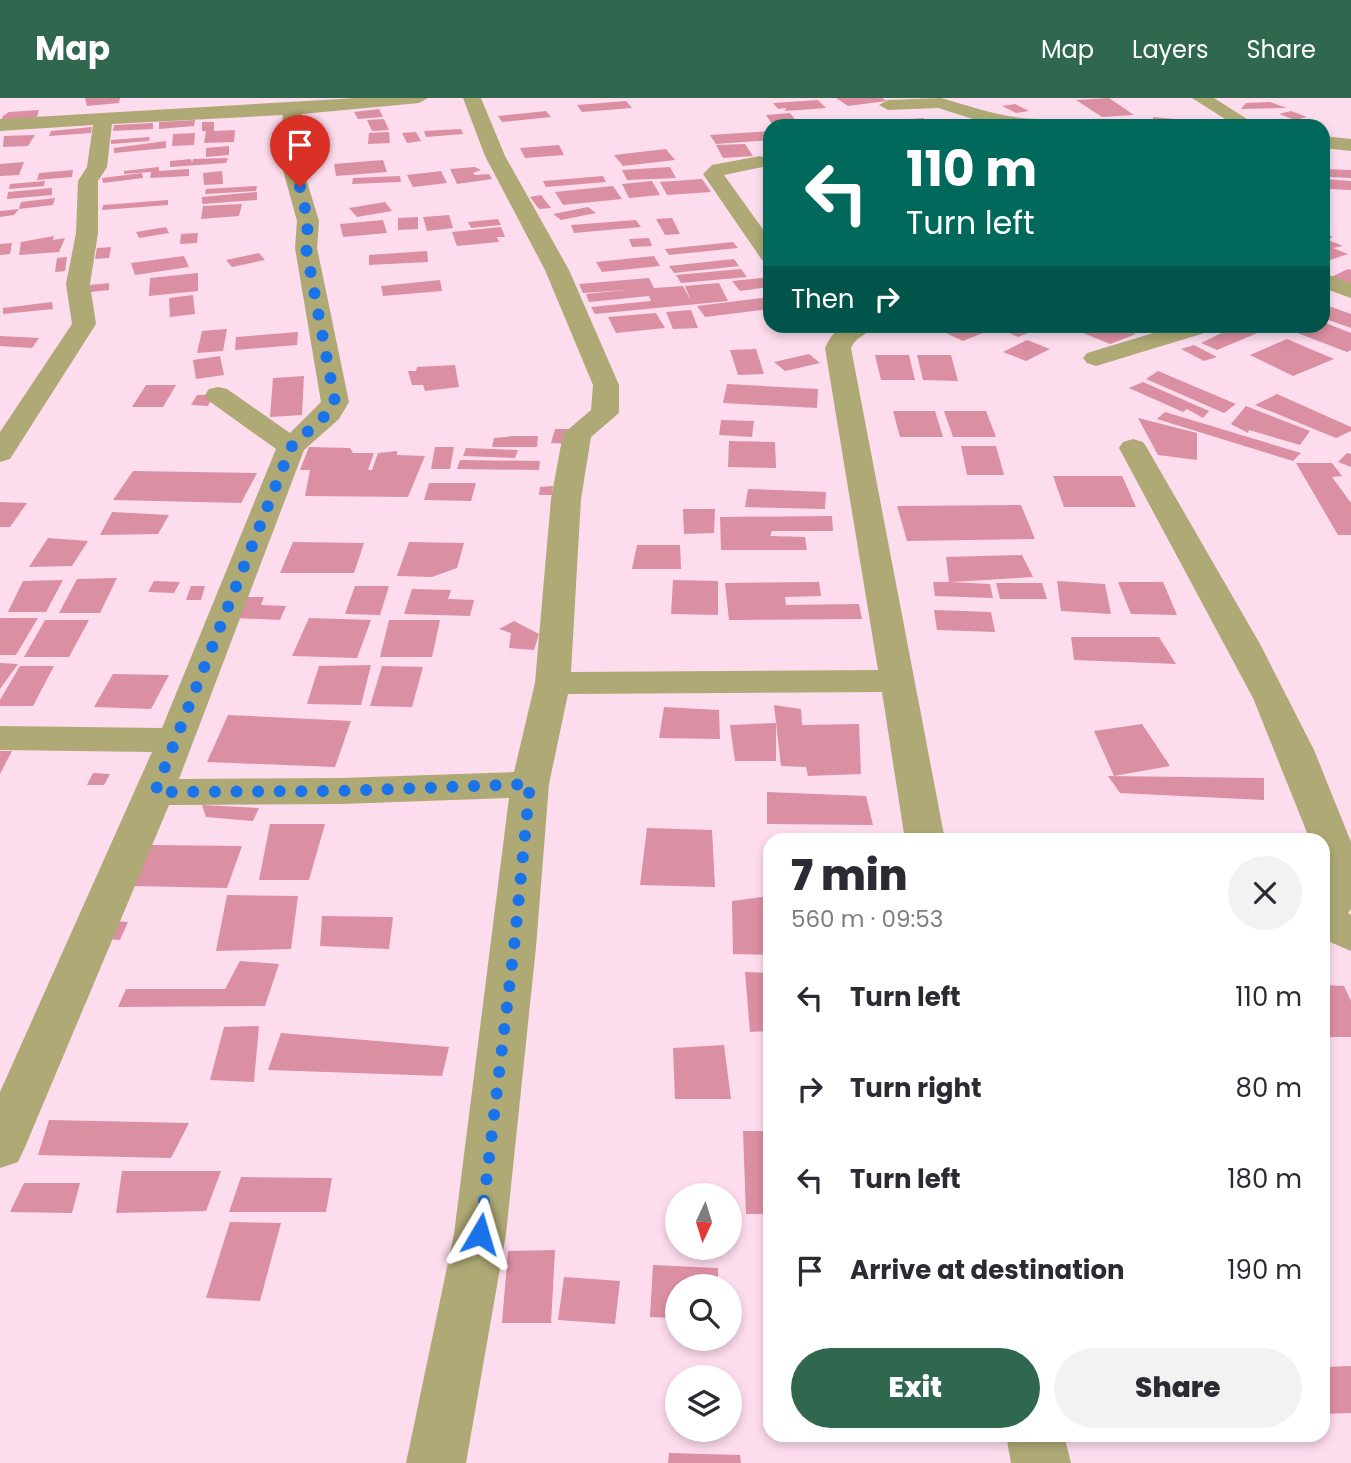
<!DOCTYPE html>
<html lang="en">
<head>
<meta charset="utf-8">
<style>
  body { margin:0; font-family:Poppins,sans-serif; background:#f2f2f3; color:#2b2b33; height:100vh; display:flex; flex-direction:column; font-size:26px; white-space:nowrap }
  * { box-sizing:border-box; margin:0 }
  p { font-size:23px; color:#7c7c81 }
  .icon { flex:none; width:38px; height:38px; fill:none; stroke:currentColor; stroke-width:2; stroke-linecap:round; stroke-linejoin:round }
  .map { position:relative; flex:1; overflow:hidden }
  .drawer { position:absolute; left:763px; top:735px; width:567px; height:609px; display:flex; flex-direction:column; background:#fff; border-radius:21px; box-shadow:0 4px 10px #0003 }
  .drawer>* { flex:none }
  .hud { position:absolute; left:763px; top:21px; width:567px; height:214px; border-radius:21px; box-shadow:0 4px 10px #0003; background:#00695c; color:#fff; overflow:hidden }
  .needle { width:46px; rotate:184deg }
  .controls { position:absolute; left:665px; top:1085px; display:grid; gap:14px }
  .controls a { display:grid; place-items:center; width:77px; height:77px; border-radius:50%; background:#fff; box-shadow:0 4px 10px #0003; font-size:35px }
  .pin { position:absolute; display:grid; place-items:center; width:60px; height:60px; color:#fff; margin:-72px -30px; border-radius:50% 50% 50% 0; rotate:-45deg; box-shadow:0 0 7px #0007 }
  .pin .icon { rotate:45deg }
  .me { position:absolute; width:77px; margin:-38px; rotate:7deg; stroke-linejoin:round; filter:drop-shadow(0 0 5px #0008) }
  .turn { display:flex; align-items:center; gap:24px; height:147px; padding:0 28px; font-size:32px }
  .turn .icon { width:91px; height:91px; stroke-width:2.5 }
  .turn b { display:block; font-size:49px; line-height:60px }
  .then { display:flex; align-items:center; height:66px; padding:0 28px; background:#0003; gap:14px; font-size:26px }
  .round { display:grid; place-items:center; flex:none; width:74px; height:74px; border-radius:37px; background:#f2f2f3 }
  .summary { display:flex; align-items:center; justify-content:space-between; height:119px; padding:0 28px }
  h1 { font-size:42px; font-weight:800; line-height:52px }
  .primary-button { display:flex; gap:14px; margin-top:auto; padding:14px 28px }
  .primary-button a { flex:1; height:80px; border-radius:42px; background:#2f674f; color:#fff; font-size:28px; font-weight:800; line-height:80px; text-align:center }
  .primary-button a+a { background:#f2f2f3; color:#2b2b33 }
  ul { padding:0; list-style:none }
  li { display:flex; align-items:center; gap:21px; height:91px; padding:0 28px }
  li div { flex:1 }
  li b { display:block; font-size:26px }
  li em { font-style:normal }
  header { display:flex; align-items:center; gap:42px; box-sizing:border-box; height:98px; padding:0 35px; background:#2f674f; color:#fff }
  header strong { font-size:33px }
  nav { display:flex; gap:38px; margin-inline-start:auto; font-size:24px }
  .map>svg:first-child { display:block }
</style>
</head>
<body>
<header>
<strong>Map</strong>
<nav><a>Map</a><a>Layers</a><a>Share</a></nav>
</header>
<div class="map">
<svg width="1351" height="1365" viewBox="0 0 1351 1365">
  <rect width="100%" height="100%" fill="#fddcee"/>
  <g fill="#db8fa2">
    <path d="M85 0H120L119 5 87 8Z"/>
    <path d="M836 0H882L887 3 848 8Z"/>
    <path d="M1109 0 1134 17 1102 19 1076 2Z"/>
    <path d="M818 2 826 10 785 13 786 10 778 11 773 5Z"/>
    <path d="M626 3 632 10 582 14 577 7Z"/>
    <path d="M1270 4 1287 10 1241 11 1246 5Z"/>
    <path d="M1015 6 1029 13 1016 15 1002 8Z"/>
    <path d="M379 11 383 19 358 21 354 14Z"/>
    <path d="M39 12 36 22 0 26 3 18 9 14Z"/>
    <path d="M546 13 551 19 502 24 498 18Z"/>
    <path d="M1291 13 1307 19 1295 22 1279 16Z"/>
    <path d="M790 15 797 24 772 26 766 17Z"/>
    <path d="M1153 19 1208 24V28L1153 25Z"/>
    <path d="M923 20 928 24 889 27 885 23Z"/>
    <path d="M384 21 389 32 372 33 367 22Z"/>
    <path d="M195 22 194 28 159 31V24Z"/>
    <path d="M202 24H214V33L235 32 234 44 204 45 206 33H202Z"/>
    <path d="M153 25V31L113 33 114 27Z"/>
    <path d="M92 29 91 35 49 38 51 33Z"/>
    <path d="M461 31 463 36 426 39 424 33Z"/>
    <path d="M770 33V42L716 46 710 37Z"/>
    <path d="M389 34 390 45 368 46 369 35Z"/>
    <path d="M416 34 421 43 407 45 402 35Z"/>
    <path d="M195 35 194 47 172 48 173 36Z"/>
    <path d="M35 37 28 48 3 49 4 38Z"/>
    <path d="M150 39 149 43 111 46V42Z"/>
    <path d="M166 43V50L114 55V50Z"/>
    <path d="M745 46 753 58 723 60 716 47Z"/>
    <path d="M559 47 564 57 525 60 520 50Z"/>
    <path d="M229 48V57L206 59V50Z"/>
    <path d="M666 51 675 62 623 68 614 57Z"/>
    <path d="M228 60 226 65 170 69V63L191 61 192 65 193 61Z"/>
    <path d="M383 62 387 74 336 78 334 66Z"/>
    <path d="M24 64 19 77 0 78V66Z"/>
    <path d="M159 69V73L189 71V78L150 80 151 74 124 76V73Z"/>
    <path d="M475 69 481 72 473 75 475 77 489 76 492 81 457 86 450 71Z"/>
    <path d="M670 69 676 80 627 82 622 72Z"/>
    <path d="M1323 71 1351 72V80L1329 79Z"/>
    <path d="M73 72 72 79 37 82 39 75Z"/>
    <path d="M222 73 223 86 204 87 203 75Z"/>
    <path d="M441 73 447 85 413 89 407 77Z"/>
    <path d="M142 75 143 80 103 85 102 80Z"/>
    <path d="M400 78 401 84 352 86 353 80Z"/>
    <path d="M603 78 606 84 546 89 543 83Z"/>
    <path d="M702 81 711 94 667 97 660 84Z"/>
    <path d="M1324 81 1351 83V92L1329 91Z"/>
    <path d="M45 83 44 88 9 91 10 86Z"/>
    <path d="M652 83 660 97 629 100 622 86Z"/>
    <path d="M257 88 256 93 205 96 206 91Z"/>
    <path d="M613 88 622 101 563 107 555 94Z"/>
    <path d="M52 90V97L7 101 8 94Z"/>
    <path d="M257 94V102L202 106V99Z"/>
    <path d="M541 97 551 110 539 111 530 99Z"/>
    <path d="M55 100 53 107 19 111 14 117 0 119V113L19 111 21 104Z"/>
    <path d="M168 102V107L102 112 103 107Z"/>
    <path d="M385 104 392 113 357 119 349 110Z"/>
    <path d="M242 106 239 118 201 121 203 108Z"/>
    <path d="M588 109 596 115 561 122 553 116Z"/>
    <path d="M449 117 453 130 427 133 423 119Z"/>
    <path d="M418 119V131L398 132V120Z"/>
    <path d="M672 120 680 136 665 137 656 121Z"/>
    <path d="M498 121 501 127 471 130 468 124Z"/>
    <path d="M383 122 387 135 343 139 340 126Z"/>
    <path d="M636 122 641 129 574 135 571 127Z"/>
    <path d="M166 129 169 135 139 140 136 134Z"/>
    <path d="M501 129 505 139H497L499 144 457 148 452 134Z"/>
    <path d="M1323 134 1333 139 1328 142 1343 148 1333 150 1348 156 1330 162 1323 159Z"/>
    <path d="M198 135 197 145 180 146 181 136Z"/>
    <path d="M54 138 53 142 65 140 59 154 19 157 21 144Z"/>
    <path d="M649 140 652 148 632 149 629 141Z"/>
    <path d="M733 144 738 150 669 157 665 151Z"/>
    <path d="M12 145 10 156 0 157V146Z"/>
    <path d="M111 149 109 160 95 161 97 150Z"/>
    <path d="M427 153 428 164 369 167V157Z"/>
    <path d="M259 155 265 162 232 169 226 162Z"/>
    <path d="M184 158 189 169 135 177 131 165Z"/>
    <path d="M654 158 660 168 602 174 596 164Z"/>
    <path d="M67 159 65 173 55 174 57 160Z"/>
    <path d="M734 161 739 168 674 175 669 168Z"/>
    <path d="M741 171 747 179 681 185 676 177Z"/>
    <path d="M1348 171 1351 172V185L1331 179Z"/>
    <path d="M198 175V193L149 198 150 180Z"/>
    <path d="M770 179V189L740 193 732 183Z"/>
    <path d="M649 180 654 190 683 188 691 203 685 188 719 185 728 203 595 216 591 209 651 203 649 198 589 204 586 196 625 192 583 195 579 186Z"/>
    <path d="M440 182 442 193 383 198 381 188Z"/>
    <path d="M109 185V192L91 194 90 187Z"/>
    <path d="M193 197 195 216 170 219 169 200Z"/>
    <path d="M770 199V211L705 219 697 208Z"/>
    <path d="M52 204 53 211 3 216V210Z"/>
    <path d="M1323 206 1351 216V230L1323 220Z"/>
    <path d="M691 212 698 230 673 231 666 214Z"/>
    <path d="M656 215 665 230 616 235 608 219Z"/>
    <path d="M1323 224 1351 235V252L1347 254 1279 228H1323Z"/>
    <path d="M961 228H989L995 230 963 243 944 234Z"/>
    <path d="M1010 228H1047L1018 239 1001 231Z"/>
    <path d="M1066 228H1117L1136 236 1110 246Z"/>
    <path d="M1236 228H1258L1267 231 1217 252 1201 245Z"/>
    <path d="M227 231 223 253 197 255 202 233Z"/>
    <path d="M298 234 297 247 235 252 236 239Z"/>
    <path d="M0 238 39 240 32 250 0 248Z"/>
    <path d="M1287 241 1334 261 1293 278 1250 257Z"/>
    <path d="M1027 242 1050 251 1026 263 1003 254Z"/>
    <path d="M1194 247 1217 259 1204 263 1181 251Z"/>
    <path d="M756 251 764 276 738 277 730 252Z"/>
    <path d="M809 256 820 265 785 273 774 264Z"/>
    <path d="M875 257H909L915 282H881Z"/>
    <path d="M917 257H951L958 283 923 282Z"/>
    <path d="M220 258 224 277 196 281 193 262Z"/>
    <path d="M455 267 459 289 425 293 423 287H412L408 273H416L417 269Z"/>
    <path d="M1158 273 1236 306 1224 315 1146 281Z"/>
    <path d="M304 278 302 317 270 319 273 280Z"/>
    <path d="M1143 284 1209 313 1203 320 1187 311 1183 314 1129 290Z"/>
    <path d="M727 286 818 291 817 310 723 305Z"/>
    <path d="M146 287H176L163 309H132Z"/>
    <path d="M1277 296 1351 329V333L1336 340 1255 307Z"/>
    <path d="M197 297H213L208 308 191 307Z"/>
    <path d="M1246 308 1310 333 1300 347 1249 332 1248 335 1231 326Z"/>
    <path d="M893 313H935L943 339H900Z"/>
    <path d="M944 313H986L996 339H953Z"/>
    <path d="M1165 314 1301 355 1293 363 1157 321Z"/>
    <path d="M1138 320 1197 335V362L1158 357Z"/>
    <path d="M721 322 754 323 752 339 719 337Z"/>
    <path d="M555 331H570V346L551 345Z"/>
    <path d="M514 338H538L537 349H492L494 340Z"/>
    <path d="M729 343 775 344 776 370 728 369Z"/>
    <path d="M961 348H996L1004 377H967Z"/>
    <path d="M309 349 350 350 353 355H374L368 372H372L378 355 397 353V357L425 358 408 399 305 398 310 372H300Z"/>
    <path d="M435 349H454L450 371H431Z"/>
    <path d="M466 350 518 352 515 360 463 358Z"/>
    <path d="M1347 355 1351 356V369L1338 364Z"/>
    <path d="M460 362 540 363 539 372 457 371Z"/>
    <path d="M1296 365H1332L1342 378 1332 379 1351 405V437H1338Z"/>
    <path d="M133 373 257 375 241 405 113 402Z"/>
    <path d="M1053 378H1122L1136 409H1064Z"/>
    <path d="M429 385H476L471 403 424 402Z"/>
    <path d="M553 388 552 397H539L540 389Z"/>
    <path d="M748 391 826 394 825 411 745 409Z"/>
    <path d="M0 404 27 405 10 429H0Z"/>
    <path d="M1021 407 1035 441 907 443 897 408Z"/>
    <path d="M683 411H715L714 435 684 436Z"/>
    <path d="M112 414 169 417 158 436 100 437Z"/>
    <path d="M832 418 833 433H772L770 438 805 439 807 452H721L720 419Z"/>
    <path d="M48 440 88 443 72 468 29 469Z"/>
    <path d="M293 444 364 445 354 475H280Z"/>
    <path d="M409 444 464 445 457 470 432 479 397 478Z"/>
    <path d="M637 447H680L681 471H632Z"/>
    <path d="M1022 457 1033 479 951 484 990 486 993 500 935 498 933 484H949L946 459Z"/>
    <path d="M117 480 100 515H59L77 481Z"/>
    <path d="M63 482 46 514H8L23 483Z"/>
    <path d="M673 482 718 483V517L671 516Z"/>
    <path d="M154 483 180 484 174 495 148 494Z"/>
    <path d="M1057 483 1105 486 1111 516 1061 513Z"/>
    <path d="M819 484 821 498 785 499 786 507 859 506 862 521 729 522 725 485Z"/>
    <path d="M1118 484H1163L1177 517 1131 516Z"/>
    <path d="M996 485H1042L1047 501H1000Z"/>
    <path d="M191 488H205L201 502H186Z"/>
    <path d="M355 488H389L380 517 345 516Z"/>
    <path d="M412 491 451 492 448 501 474 502 470 518 404 516Z"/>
    <path d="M244 499H264L261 507 286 508 280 522 234 520Z"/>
    <path d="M934 512 991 514 995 534 937 532Z"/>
    <path d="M0 520H38L16 557H0Z"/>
    <path d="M309 520 371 522 357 560 292 558Z"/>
    <path d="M45 522H89L69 559H24Z"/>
    <path d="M389 522H440L432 559H380Z"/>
    <path d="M514 523 539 536 534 552 509 550 511 535 499 531Z"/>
    <path d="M1071 539H1159L1176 566 1074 562Z"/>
    <path d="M0 565 18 566 0 591Z"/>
    <path d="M371 567 361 607 307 606 319 568Z"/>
    <path d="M20 568H54L33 608H0V602Z"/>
    <path d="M382 568 423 569 412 609 370 608Z"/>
    <path d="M113 576 169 577 151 611 94 609Z"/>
    <path d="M774 607 801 611 802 627 859 626 861 676 808 678 806 669 781 668Z"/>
    <path d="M664 609 719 612 720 641 659 640Z"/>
    <path d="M228 617 351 623 335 669 207 664Z"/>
    <path d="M776 625V663H735L730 627Z"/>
    <path d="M1142 626 1170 668 1114 678 1094 633Z"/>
    <path d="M0 653H12L0 676Z"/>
    <path d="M93 675 110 676 104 687H87Z"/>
    <path d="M1108 678 1264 680V702L1120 695Z"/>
    <path d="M767 694 866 698 873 727 767 726Z"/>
    <path d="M202 707 259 710 253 723 206 719Z"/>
    <path d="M270 726H325L309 782H259Z"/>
    <path d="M647 730 712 732 715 789 640 787Z"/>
    <path d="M1124 735 1209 738 1211 742H1127Z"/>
    <path d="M149 747 242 748 227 790 132 788Z"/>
    <path d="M227 797 298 798 291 851 216 853Z"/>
    <path d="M770 798V857L733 856 732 803Z"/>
    <path d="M322 818 393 819 389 851 320 848Z"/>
    <path d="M115 823 128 824 120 842 107 841Z"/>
    <path d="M240 863 279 866 265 908 118 909 126 891H225Z"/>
    <path d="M745 874 770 875V933L750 934Z"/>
    <path d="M1323 887 1344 888 1351 903V939H1323Z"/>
    <path d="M259 928 254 984 210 982 224 929Z"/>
    <path d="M281 935 449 949 442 978 268 972Z"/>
    <path d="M724 947 731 1001H675L673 950Z"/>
    <path d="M49 1022 189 1025 171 1060 38 1057Z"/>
    <path d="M743 1033H770V1116H746Z"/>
    <path d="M122 1073H221L206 1113 116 1115Z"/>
    <path d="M241 1079 332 1080 326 1114H229Z"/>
    <path d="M24 1085H80L72 1115 10 1114Z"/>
    <path d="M230 1124 281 1125 260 1203 206 1200Z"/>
    <path d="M555 1152 551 1225H502L508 1153Z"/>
    <path d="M653 1167 718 1170V1188H677V1220L650 1219Z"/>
    <path d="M564 1179 620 1183 615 1226 558 1222Z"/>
    <path d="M1351 1268V1315L1323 1316V1269Z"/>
    <path d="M669 1355 740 1357 741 1365H668Z"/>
  </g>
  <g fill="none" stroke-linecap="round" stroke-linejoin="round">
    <g fill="#aea975" fill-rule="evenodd">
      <path d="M357 0H428L419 5 302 16 298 54 319 123 317 150 349 304 339 321 304 352 179 681 341 680 514 674 535 585 551 401 563 336 591 312 593 287 545 172 485 58 463 0H481L505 58 569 172 619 287V315L591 339 581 401 571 574 878 572 825 250C837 224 847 228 873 228 868 237 855 239 851 250L945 742H905L882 594 568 596 549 686 536 849 506 1136 466 1365H406L454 1136 509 700 341 706 169 707 25 1049 18 1064 0 1070V994L152 654 0 652V628L162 630 276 351 209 303 205 297 209 291 218 289 227 291 290 335 321 304 295 150 297 123 278 54 283 17 112 26 107 69 98 83V135L90 186 96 226 10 361 0 364V334L72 226 66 186 76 135 78 83 87 69 93 27 0 33V21Z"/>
      <path d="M941 0C974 9 1002 20 1037 21 1050 22 1076 18 1084 28H995L938 10 888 12 879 7 888 2Z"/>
      <path d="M1192 0H1214L1258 28H1236Z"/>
      <path d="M1323 38 1351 41V53L1323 50Z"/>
      <path d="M760 58 767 60 770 64 767 68 724 77 770 141V164L762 162 703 76 712 67Z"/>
      <path d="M1323 175 1351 185V200L1323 190Z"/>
      <path d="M1177 228H1214L1211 233 1096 268 1087 265 1083 260 1087 255Z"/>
      <path d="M1133 341 1143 344 1147 350 1260 546 1314 652 1351 744V811L1348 815 1351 817V853L1323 841V742H1310L1253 600 1119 350 1123 344Z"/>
      <path d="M1006 1337H1064L1071 1365H1011Z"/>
    </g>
  </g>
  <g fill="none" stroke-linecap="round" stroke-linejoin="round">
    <path stroke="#1a73e8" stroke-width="12" stroke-dasharray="0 21.6" d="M300 89 308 123 306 150 335 304 329 314 291 349 155 694 341 693 530 686 514 849 480 1136"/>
  </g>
</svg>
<div class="controls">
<a><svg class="needle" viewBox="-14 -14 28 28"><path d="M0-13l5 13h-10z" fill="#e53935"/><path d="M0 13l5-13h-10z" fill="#7c7c81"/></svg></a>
<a><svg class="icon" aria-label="search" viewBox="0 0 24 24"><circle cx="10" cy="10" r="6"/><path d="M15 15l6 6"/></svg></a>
<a><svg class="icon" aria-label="layers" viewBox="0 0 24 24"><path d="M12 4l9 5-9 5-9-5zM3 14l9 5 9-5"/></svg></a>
</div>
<div class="pin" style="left:300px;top:89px;background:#d93025"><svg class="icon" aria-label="arrive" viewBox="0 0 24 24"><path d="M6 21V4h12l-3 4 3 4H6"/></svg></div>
<svg class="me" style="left:480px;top:1136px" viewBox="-20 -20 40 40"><path d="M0-17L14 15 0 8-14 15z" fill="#1a73e8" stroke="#fff" stroke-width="4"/></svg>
<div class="hud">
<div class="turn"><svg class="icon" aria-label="left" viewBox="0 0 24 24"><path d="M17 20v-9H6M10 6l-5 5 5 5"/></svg><div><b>110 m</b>Turn left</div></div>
<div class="then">Then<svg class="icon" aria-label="right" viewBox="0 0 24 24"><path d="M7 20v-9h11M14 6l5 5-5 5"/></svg></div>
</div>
<section class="drawer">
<div class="summary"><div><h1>7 min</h1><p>560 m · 09:53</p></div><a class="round"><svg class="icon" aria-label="close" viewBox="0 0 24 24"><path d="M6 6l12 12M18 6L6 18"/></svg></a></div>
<ul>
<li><svg class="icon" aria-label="left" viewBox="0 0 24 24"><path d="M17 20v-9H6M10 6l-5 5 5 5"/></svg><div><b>Turn left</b></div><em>110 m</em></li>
<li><svg class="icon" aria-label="right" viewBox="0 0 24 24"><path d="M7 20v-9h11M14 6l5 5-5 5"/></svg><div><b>Turn right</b></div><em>80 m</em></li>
<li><svg class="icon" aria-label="left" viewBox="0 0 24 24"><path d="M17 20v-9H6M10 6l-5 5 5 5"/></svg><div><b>Turn left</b></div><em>180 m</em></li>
<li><svg class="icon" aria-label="arrive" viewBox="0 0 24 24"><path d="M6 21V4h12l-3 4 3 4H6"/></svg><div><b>Arrive at destination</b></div><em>190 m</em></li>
</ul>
<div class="primary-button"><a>Exit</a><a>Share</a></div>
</section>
</div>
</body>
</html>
